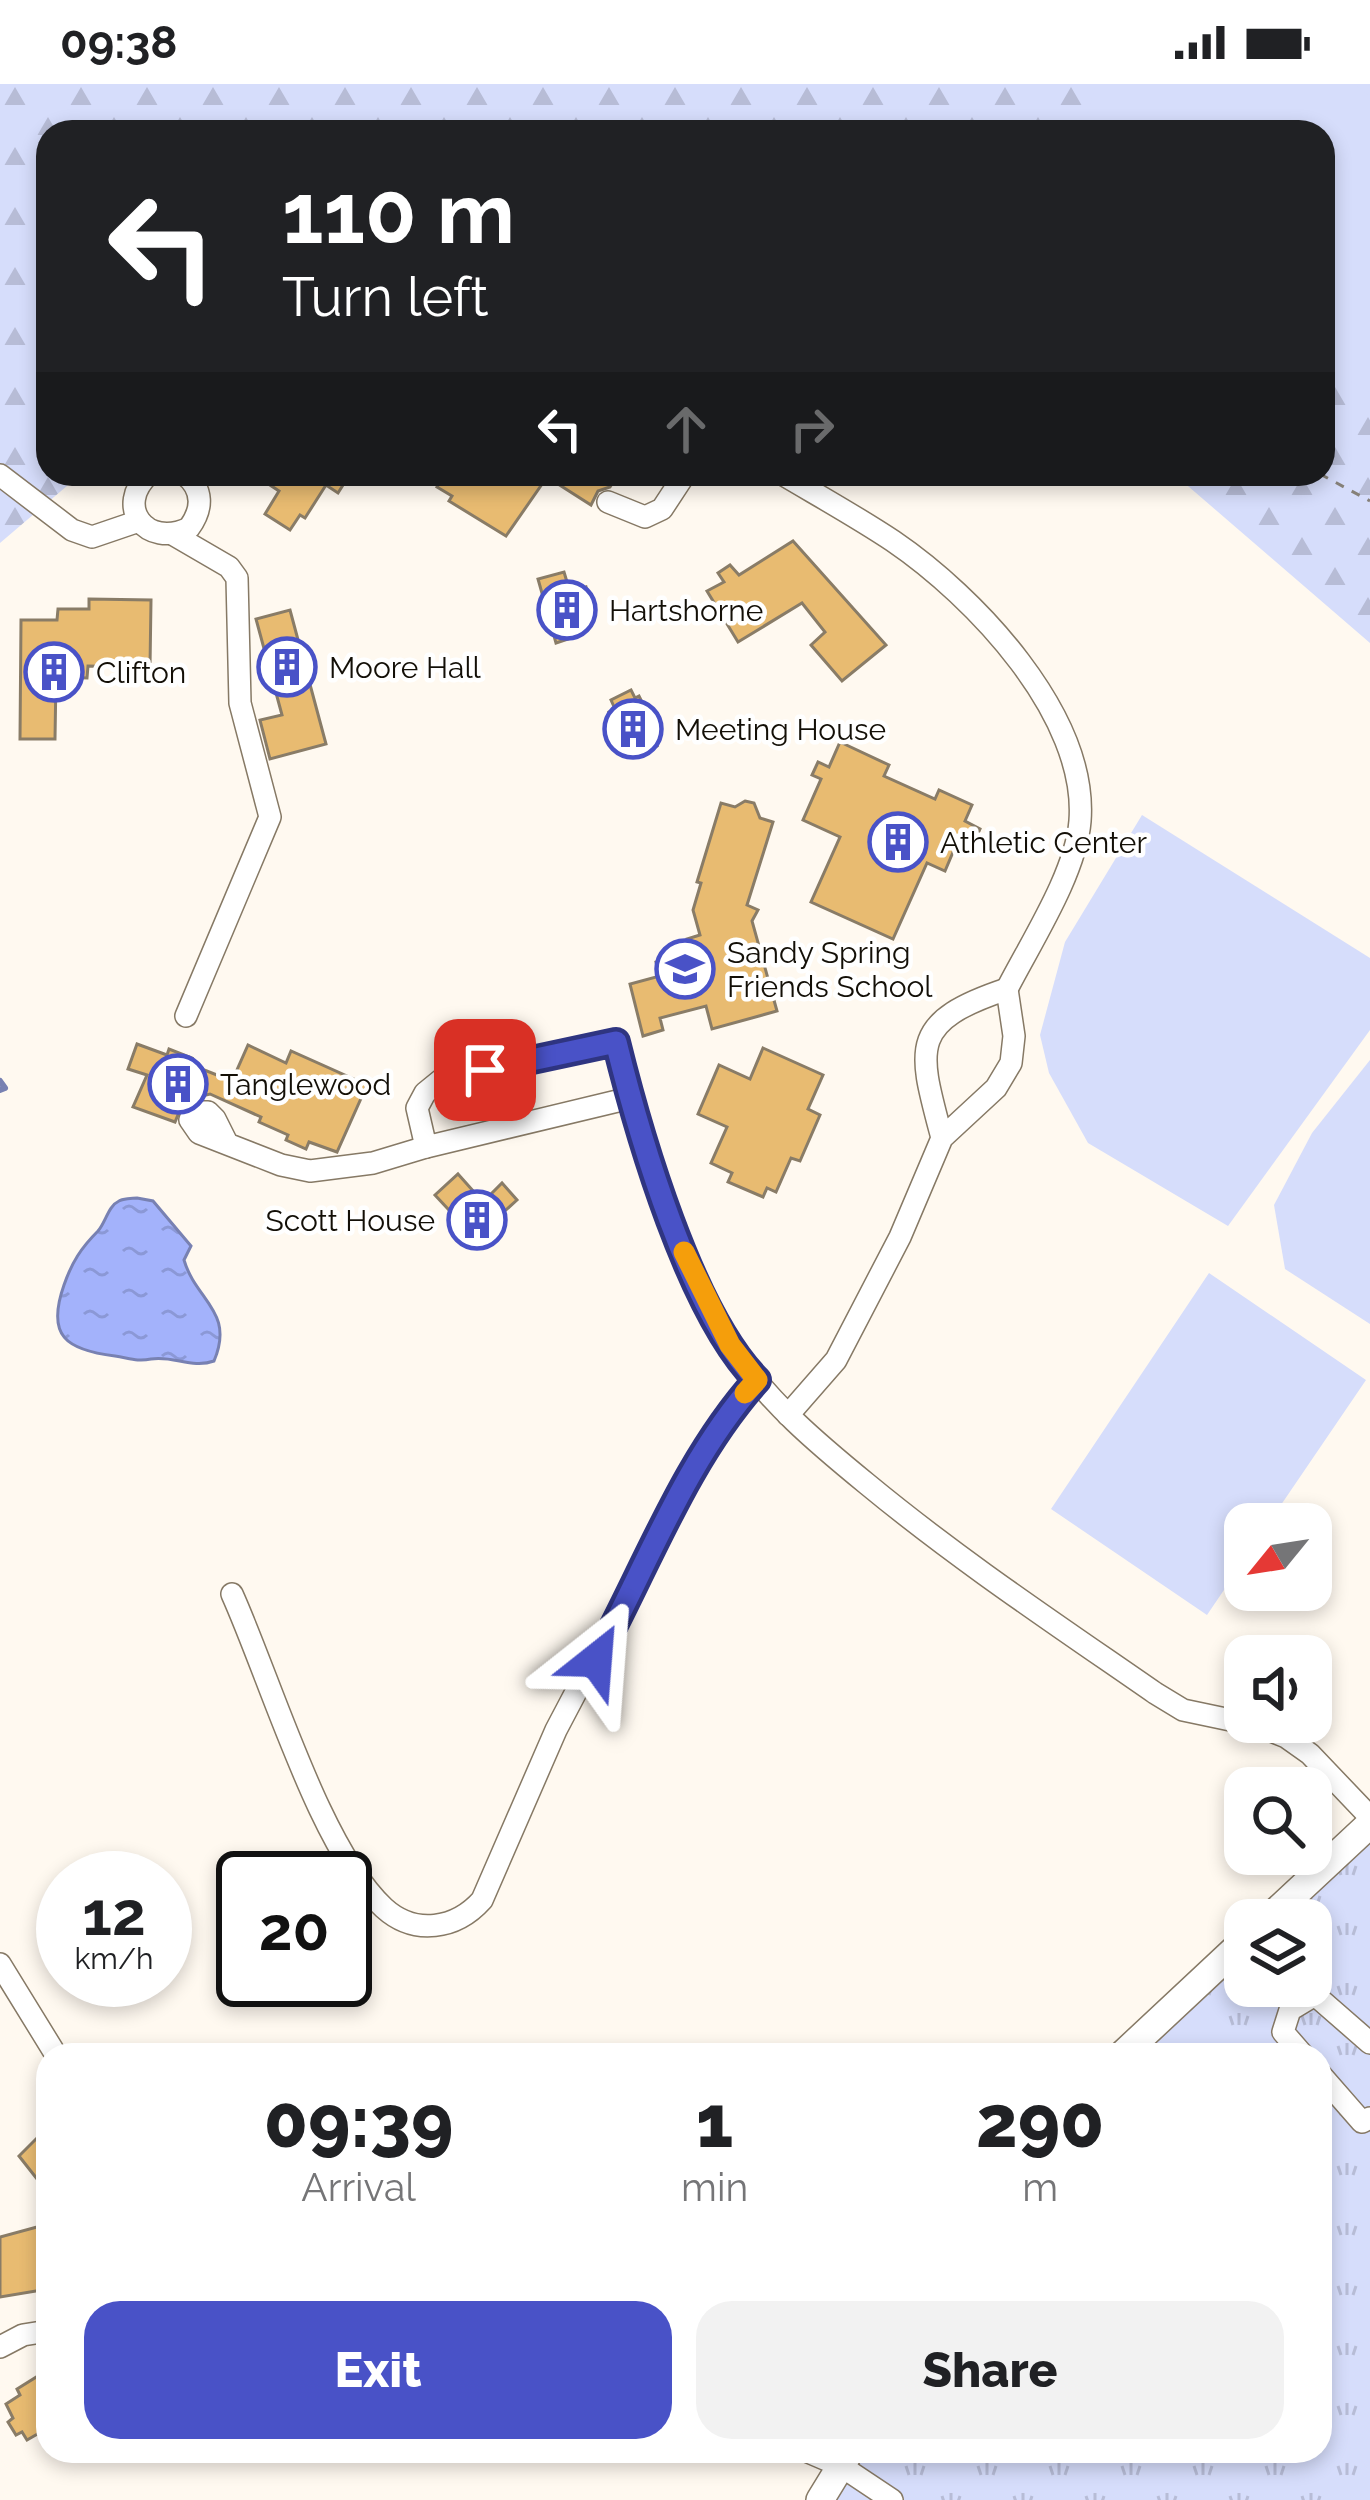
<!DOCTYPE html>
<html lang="en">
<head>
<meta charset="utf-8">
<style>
  body { margin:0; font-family:Raleway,sans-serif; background:#f2f2f2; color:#202124; height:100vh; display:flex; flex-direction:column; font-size:45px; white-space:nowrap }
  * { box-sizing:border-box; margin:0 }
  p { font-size:39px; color:#757577 }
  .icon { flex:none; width:66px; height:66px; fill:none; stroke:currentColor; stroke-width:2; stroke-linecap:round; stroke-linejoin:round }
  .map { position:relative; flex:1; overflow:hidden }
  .sheet { position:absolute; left:36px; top:1959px; width:1296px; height:420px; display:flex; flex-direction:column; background:#fff; border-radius:36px; box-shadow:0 6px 18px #0003 }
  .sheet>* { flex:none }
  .hud { position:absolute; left:36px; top:36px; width:1299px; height:366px; border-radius:36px; box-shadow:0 6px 18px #0003; background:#202124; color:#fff; overflow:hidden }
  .needle { width:78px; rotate:240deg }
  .controls { position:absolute; left:1224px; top:1419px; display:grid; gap:24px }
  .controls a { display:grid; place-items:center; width:108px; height:108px; border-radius:24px; background:#fff; box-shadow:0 6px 18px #0003; font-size:60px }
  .speed { position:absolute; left:36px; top:1767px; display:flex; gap:24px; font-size:60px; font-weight:700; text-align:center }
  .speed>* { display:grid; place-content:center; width:156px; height:156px; border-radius:50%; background:#fff; box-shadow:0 6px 18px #0003; line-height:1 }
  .speed small { font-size:30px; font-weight:400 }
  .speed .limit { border:6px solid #111; border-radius:18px; background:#fff; color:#111 }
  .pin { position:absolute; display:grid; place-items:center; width:102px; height:102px; color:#fff; margin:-51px; border-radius:24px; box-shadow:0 6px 18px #0006 }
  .me { position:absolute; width:132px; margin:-66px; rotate:28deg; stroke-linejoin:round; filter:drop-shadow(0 0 9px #0008) }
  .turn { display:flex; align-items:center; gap:42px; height:252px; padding:0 48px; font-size:54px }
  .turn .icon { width:156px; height:156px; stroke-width:2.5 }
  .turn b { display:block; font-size:84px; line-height:102px }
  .lanes { display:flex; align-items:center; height:114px; padding:0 48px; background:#0003; justify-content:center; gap:60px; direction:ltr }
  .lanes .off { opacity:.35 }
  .eta { display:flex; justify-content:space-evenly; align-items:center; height:204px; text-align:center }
  .eta b { font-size:72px; font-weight:800; line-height:84px }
  .cta { display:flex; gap:24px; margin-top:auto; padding:24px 48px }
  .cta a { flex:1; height:138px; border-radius:36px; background:#4952c7; color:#fff; font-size:48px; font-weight:800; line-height:138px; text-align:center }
  .cta a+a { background:#f2f2f2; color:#202124 }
  .status { display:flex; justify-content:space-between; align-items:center; height:84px; padding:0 60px; background:#fff; direction:ltr }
  .status svg { height:33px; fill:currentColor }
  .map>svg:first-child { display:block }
</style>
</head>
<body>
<div class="status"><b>09:38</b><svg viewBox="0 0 49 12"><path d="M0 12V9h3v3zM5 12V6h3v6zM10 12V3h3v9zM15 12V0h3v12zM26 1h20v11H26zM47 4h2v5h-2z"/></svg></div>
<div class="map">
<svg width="1370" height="2416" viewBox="0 0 1370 2416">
  <defs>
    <pattern id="grass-tufts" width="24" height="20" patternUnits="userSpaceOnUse" patternTransform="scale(3)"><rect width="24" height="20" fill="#d6ddfb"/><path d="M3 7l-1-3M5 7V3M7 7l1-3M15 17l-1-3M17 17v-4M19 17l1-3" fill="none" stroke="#b7bcd6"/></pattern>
    <pattern id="forest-firs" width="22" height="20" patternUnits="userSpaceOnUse" patternTransform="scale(3)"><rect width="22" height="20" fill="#d6ddfb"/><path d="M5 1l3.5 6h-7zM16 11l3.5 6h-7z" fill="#b7bcd6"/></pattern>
    <pattern id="water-ripples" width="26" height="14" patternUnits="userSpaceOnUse" patternTransform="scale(3)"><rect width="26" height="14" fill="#a3b2fb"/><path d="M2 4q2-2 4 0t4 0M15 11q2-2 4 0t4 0" fill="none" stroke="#8b98d6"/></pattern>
  </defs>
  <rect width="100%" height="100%" fill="#fff9f0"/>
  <path fill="url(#grass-tufts)" d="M1370 1740V2416H820L850 2367H1320V1971H1122L1245 1856V1902H1311V1836H1267Z"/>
  <path fill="url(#forest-firs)" d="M0 0H1370V559L1174 390H1323V48H48V390H81L0 459Z"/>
  <g fill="#d6ddfb">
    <path d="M1096 0H1355L1370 13V309L1323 281V48H1082Z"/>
    <path d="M1142 731 1370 874V946L1228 1142 1088 1059 1049 989 1040 951 1065 858Z"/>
    <path d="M1370 976V1240L1285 1185 1274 1121 1312 1049Z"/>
    <path d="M1209 1189 1366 1296 1268 1440H1245V1475L1207 1531 1051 1425Z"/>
  </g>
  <path fill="url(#water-ripples)" stroke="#7881b2" stroke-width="3" d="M137 1114 153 1117 191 1162 184 1176C196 1217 235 1227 214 1277 192 1285 173 1271 151 1275 137 1278 129 1274 115 1272 66 1266 46 1252 64 1201 72 1178 81 1164 98 1147 106 1138 108 1122 119 1117 122 1115 133 1114 137 1114Z"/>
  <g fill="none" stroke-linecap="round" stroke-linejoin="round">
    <path stroke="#7881b2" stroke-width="6" d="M0 997 5 1004 0 1006"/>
  </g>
  <g fill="#e8bb71" stroke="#897c67" stroke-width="3">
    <path d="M278 390H350L338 409 326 401 305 434 300 431 290 446 265 430 279 407 270 401Z"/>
    <path d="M445 390H618L610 403 598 407 591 421 547 393 506 452 449 417 452 412 437 403Z"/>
    <path d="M793 457 886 561 842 597 811 561 825 548 802 519 738 558 707 507 724 498 718 489 730 481 739 491Z"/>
    <path d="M564 488 570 508 586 503 593 528 572 534 577 552 556 559 538 495Z"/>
    <path d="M89 515 151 516 150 583 88 582 87 594 56 593 55 655H20L21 536H57L58 525H89Z"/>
    <path d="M290 526 326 660 270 675 260 636 282 631 256 535Z"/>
    <path d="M631 606 635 614 639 612 650 634 645 637 657 662 641 670 632 654 623 658 609 628 615 625 611 616Z"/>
    <path d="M840 658 889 681 884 692 935 715 939 706 972 721 965 737 980 745 973 761 959 754 945 787 927 779 893 855 811 818 840 753 803 736 821 695 812 691 818 678 829 683Z"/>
    <path d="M745 717 754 719 760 734 773 738 747 821 758 826 752 837 777 927 712 945 706 922 660 934 663 946 643 952 630 900 660 892 656 878 691 868 687 855 700 851 693 826 701 799 697 798 721 719 735 723Z"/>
    <path d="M137 960 167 971 169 965 192 974 189 980 232 997 248 961 286 979 291 967 367 1001 337 1068 309 1058 306 1065 286 1056 288 1051 259 1038 261 1033 210 1010 198 1013 187 1009 175 1038 133 1023 147 991 128 985Z"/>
    <path d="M763 964 823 991 808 1025 820 1031 800 1077 791 1074 776 1108 767 1104 763 1113 728 1098 732 1089 711 1079 727 1043 698 1030 719 981 750 995Z"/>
    <path d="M458 1090 483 1118 502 1099 517 1116 475 1154 435 1111Z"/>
    <path d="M48 2043V2109L19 2072Z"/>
    <path d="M48 2140V2205L0 2213V2153Z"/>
    <path d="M38 2292 41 2298 48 2294V2344L27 2356 22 2348 16 2351 8 2338 13 2334 6 2320 20 2311 17 2305Z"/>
  </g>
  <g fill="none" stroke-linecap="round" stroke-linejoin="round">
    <defs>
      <g id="minor">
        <path d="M149 390C114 422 146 465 189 444 203 425 204 405 184 390"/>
        <path d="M782 390C819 412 857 433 893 457 974 512 1088 631 1080 737 1076 789 1031 858 1007 905"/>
        <path d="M0 391 72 446 92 453 139 437"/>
        <path d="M608 418 645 433 662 425 685 390"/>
        <path d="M174 451 229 483 237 494 240 619 270 733 186 932"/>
        <path d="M630 1014 426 1063 417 1024 425 1009 441 996 616 958C642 1061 673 1175 732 1264 768 1318 818 1360 867 1400 959 1476 1057 1541 1155 1609L1183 1626 1259 1642 1286 1653 1310 1670 1370 1733"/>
        <path d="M226 1057 215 1035 208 1028H193L190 1036 199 1049 281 1081 310 1087 373 1079 426 1063"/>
        <path d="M788 1331 836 1276 900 1153 942 1054 996 1004 1011 979 1014 952 1007 905C908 938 918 964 942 1054"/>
        <path d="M232 1510C270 1594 320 1765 384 1824 415 1852 456 1845 482 1816L556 1646 698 1376 733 1323 757 1296"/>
        <path d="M0 1880 56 1971"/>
        <path d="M1303 1971 1283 1948 1290 1926 1315 1911 1370 1959"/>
        <path d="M1320 1990 1362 2038 1370 2034"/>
        <path d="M0 2263 23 2251 48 2247"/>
        <path d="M806 2367 841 2382 892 2416"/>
      </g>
      <g id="major">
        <path d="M1267 1836 1370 1740"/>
        <path d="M1122 1971 1245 1856"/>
        <path d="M820 2416 850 2367"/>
      </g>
    </defs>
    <use href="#minor" stroke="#867965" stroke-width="24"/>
    <use href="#major" stroke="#867965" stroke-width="30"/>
    <path stroke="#868179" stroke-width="3" stroke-dasharray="9 9" stroke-linecap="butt" d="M1320 390 1370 417"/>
    <use href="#minor" stroke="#fff" stroke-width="21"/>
    <use href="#major" stroke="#fff" stroke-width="27"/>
  </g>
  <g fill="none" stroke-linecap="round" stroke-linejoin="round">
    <defs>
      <path id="route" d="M485 986 616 958C639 1051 690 1228 757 1296 685 1376 647 1482 596 1576"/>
    </defs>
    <use href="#route" stroke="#2f3581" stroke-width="30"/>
    <use href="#route" stroke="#4952c7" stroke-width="21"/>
    <path stroke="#f59e0b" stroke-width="21" d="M684 1168 730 1261 757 1296 745 1309"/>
  </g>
  <defs>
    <symbol id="building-ring" viewBox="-11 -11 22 22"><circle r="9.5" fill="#fff" stroke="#4952c7" stroke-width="1.5"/><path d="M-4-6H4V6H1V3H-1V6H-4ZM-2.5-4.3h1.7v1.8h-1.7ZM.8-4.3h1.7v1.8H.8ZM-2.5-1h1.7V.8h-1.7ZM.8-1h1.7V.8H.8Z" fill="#4952c7"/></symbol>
    <symbol id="school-ring" viewBox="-11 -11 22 22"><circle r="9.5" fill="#fff" stroke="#4952c7" stroke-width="1.5"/><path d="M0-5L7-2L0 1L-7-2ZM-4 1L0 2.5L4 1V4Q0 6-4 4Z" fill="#4952c7"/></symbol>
  </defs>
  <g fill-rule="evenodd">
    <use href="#building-ring" x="534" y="493" width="66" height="66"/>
    <use href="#building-ring" x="254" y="550" width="66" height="66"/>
    <use href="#building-ring" x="21" y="555" width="66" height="66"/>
    <use href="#building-ring" x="600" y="612" width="66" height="66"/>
    <use href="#building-ring" x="865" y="725" width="66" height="66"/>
    <use href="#school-ring" x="652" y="852" width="66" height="66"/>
    <use href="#building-ring" x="145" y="967" width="66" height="66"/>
    <use href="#building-ring" x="444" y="1103" width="66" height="66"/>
  </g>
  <g text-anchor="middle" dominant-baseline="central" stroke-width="9" stroke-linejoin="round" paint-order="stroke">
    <g font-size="30" fill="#130f07" stroke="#fff" text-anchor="start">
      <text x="609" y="526">Hartshorne</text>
      <text x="329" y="583">Moore Hall</text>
      <text x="96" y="588">Clifton</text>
      <text x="675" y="645">Meeting House</text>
      <text x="940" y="758">Athletic Center</text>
      <text x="727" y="868">Sandy Spring<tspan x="727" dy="34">Friends School</tspan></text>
      <text x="220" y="1000">Tanglewood</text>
      <text x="435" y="1136" text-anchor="end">Scott House</text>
    </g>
  </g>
</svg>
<div class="controls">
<a><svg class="needle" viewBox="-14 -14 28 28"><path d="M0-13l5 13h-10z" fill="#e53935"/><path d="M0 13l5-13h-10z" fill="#757577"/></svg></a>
<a><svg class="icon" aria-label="sound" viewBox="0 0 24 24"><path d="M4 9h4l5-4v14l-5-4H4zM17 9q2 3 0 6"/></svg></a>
<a><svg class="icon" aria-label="search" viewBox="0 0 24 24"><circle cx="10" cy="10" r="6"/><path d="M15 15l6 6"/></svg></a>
<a><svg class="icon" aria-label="layers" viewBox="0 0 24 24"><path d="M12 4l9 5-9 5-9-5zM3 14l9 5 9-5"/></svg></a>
</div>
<div class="speed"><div>12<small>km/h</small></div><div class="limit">20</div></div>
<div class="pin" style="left:485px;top:986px;background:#d93025"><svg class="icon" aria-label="arrive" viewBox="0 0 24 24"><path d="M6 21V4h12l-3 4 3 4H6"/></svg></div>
<svg class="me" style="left:596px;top:1576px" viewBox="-20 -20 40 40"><path d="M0-17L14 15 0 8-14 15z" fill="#4952c7" stroke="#fff" stroke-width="4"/></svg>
<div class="hud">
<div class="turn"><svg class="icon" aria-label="left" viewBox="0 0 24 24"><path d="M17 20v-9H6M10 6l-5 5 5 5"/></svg><div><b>110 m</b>Turn left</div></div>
<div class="lanes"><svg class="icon" aria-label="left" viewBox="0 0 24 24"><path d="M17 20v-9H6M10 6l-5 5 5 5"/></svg><svg class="icon off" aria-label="ahead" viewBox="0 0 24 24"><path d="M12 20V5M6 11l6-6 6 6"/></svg><svg class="icon off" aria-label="right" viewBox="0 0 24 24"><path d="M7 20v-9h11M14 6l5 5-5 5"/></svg></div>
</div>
<section class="sheet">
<div class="eta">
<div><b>09:39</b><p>Arrival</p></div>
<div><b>1</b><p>min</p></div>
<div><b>290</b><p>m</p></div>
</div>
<div class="cta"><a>Exit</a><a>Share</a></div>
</section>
</div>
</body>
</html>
